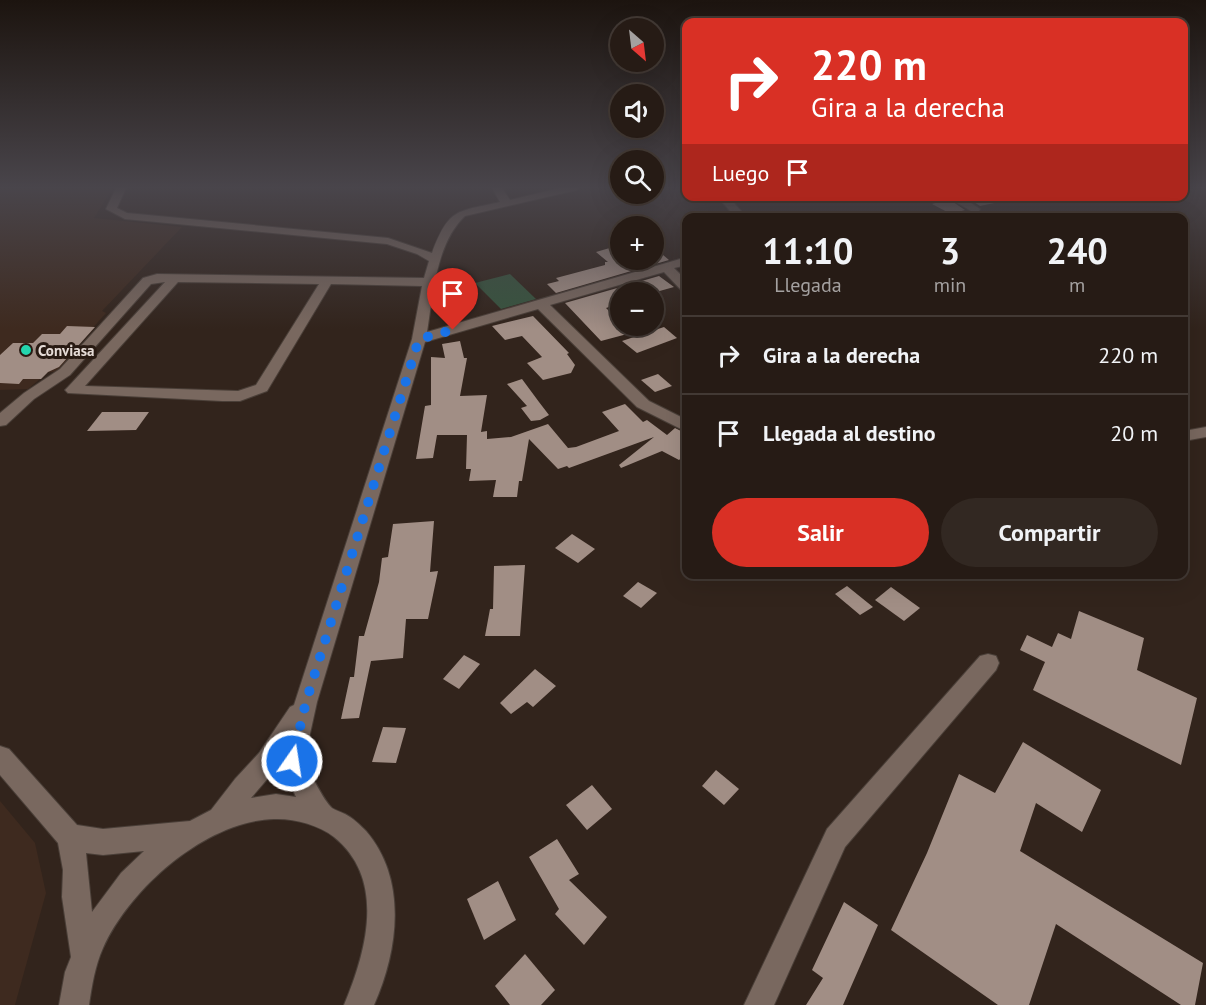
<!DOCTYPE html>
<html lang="es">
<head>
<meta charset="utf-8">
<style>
  body { margin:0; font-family:"PT Sans",sans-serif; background:#322822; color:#f1f3f6; height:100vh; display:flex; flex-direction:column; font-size:22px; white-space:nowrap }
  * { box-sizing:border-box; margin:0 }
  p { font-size:20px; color:#a4a1a0 }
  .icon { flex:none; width:33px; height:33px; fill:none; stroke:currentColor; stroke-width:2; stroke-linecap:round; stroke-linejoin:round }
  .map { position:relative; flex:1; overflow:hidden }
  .panel { position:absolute; left:682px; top:213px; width:506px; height:366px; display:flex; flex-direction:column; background:#261b15; border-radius:12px; box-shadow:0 6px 24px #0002,0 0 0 2px #423934 }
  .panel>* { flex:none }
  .guide { position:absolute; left:682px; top:18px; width:506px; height:183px; border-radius:12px; box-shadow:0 6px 24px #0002,0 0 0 2px #423934; background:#d93025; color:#fff; overflow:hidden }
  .needle { width:39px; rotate:152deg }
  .fabs { position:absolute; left:610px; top:18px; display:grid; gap:12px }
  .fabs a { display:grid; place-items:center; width:54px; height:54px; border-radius:50%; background:#261b15; box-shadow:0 6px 24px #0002,0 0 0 2px #423934; font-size:30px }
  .pin { position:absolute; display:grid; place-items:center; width:51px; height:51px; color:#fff; margin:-62px -26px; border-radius:50% 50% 50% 0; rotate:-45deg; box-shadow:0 0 6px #0007 }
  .pin .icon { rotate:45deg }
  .me { position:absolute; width:66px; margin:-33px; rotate:13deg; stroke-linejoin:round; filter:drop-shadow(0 0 4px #0008) }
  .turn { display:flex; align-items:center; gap:21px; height:126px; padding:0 30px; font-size:27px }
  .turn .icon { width:78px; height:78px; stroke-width:2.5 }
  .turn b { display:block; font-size:42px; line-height:51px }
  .then { display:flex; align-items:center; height:57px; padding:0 30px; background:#0003; gap:12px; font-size:22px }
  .eta { display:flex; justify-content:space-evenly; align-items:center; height:102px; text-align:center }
  .eta b { font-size:36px; font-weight:700; line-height:42px }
  .button { display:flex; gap:12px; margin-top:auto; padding:12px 30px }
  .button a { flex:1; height:69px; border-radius:36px; background:#d93025; color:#fff; font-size:24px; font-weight:700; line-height:69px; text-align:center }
  .button a+a { background:#322822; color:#f1f3f6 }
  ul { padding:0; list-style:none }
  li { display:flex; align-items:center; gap:18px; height:78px; padding:0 30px; border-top:2px solid #423934 }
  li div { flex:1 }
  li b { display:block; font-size:22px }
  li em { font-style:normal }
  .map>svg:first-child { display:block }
</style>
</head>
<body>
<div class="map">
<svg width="1206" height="1005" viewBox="0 0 1206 1005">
  <rect width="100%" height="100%" fill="#32241c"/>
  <g fill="#3e2a1f">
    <path d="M0 188H113L94 218 182 227 102 311 106 313 73 350 79 351 59 372H48L28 389 0 390Z"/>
    <path d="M0 801 35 843 46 893 15 1005H0Z"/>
  </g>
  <path fill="#37543e" d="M510 274 536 299 501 309 475 283Z"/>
  <g fill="#a18e85">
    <path d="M928 196H944L965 210 951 214 932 204 939 202Z"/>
    <path d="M965 196H999V202L980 206Z"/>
    <path d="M613 247 621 253V260H654L656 249 669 260 556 293 547 284 559 281 556 278 605 265V262H608L596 252Z"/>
    <path d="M659 276 674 287 656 292H621V303L606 308 631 333 601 341 565 303Z"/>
    <path d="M533 316 569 353 567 354 575 365 571 373 543 380 527 363 542 357 522 336 505 340 492 326Z"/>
    <path d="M67 326 95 327 59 367 48 372 41 379H23L19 384 0 383V355L13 343H33L42 334H60Z"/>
    <path d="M664 327 677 338 637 353 622 341Z"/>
    <path d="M460 341 464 358H467L460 396 487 395 481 432 487 431V439L511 437 548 424 568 448 576 447 619 431 602 412 625 404 643 422 647 420 667 435 675 428 687 434V453L679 460 662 451 621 468 619 465 654 437 569 468 567 466 558 469 529 439 522 481H519L517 497H493L496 480 469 481 471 469H466L467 435H437L433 458 416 459 425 406 431 405V357L445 358 442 344Z"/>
    <path d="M658 374 672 386 655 392 641 380Z"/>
    <path d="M522 379 539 402 549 415 540 420 531 421 521 408 527 406 507 384Z"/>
    <path d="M102 412H149L136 430 87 431Z"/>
    <path d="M434 521 430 572 438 571 428 619H406L403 658 371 661 359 718 341 719 350 677H354L359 636H364L379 582 382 558 388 557 393 524Z"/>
    <path d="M572 534 595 549 578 563 555 548Z"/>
    <path d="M525 565 520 636H485L490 609H493L494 566Z"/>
    <path d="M638 582 657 593 641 608 623 596Z"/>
    <path d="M847 586 873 607 860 615 835 594Z"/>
    <path d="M891 587 920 608 904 621 875 600Z"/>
    <path d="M1079 611 1144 638 1137 670 1197 698 1181 765 1033 690 1045 662 1020 650 1027 635 1052 647 1058 633 1071 639Z"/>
    <path d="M464 655 480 664 459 689 443 679Z"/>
    <path d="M535 669 556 686 533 707 527 702 511 714 500 703Z"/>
    <path d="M383 727 406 728 396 763 372 762Z"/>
    <path d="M1023 742 1101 790 1082 832 1036 803 1020 851 1203 963 1195 1005H1181L1056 924 1029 1005H998L891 930 927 853 959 774 995 793Z"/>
    <path d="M716 770 739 789 724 805 702 786Z"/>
    <path d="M592 785 612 809 587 830 566 805Z"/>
    <path d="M557 839 579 874 569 880 607 917 584 945 555 914 559 909 529 857Z"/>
    <path d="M498 881 516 920 484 940 467 899Z"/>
    <path d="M844 902 878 925 843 1005H806L823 978 812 970Z"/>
    <path d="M525 954 555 990 541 1005H510L495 986Z"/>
  </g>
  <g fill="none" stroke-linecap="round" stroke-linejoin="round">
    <defs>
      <g id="minor">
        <path d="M116 188H126L117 208 127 213 388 238 432 253C449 208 456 212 500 202L492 188H502L510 200 560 188H578L577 190 465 216C436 243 433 295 427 332L687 257V265L674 268 687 281V292L682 291 664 272 550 305 649 401 687 420V432L637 407 538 309 425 342 317 702 304 761C310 772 323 800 332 808 335 810 341 812 345 814 353 818 360 825 366 831 408 880 398 951 374 1005H344C366 952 387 880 334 837 319 825 293 818 274 819 206 821 130 888 103 948 95 966 92 985 89 1005H59L65 972 71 957 62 897 63 870 58 843 0 775V746L9 749 77 825 103 829 190 821 211 810 235 779 259 753 290 707 294 705 412 339 422 286 331 284 267 391 240 401H222L68 393 65 390 68 387 165 282 151 284 70 375 34 399 6 425 0 426V413L24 393 60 369 143 278 157 274 424 278 429 261 417 254 387 244 125 219 106 209ZM178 282 319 284 256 385 238 391 85 386ZM281 763 296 797 276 794 251 798ZM144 851 121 873 92 912 86 853 103 855Z"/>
        <path d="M717 196H728L747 218H736Z"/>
        <path d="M946 196H960L980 209 979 211H971Z"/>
        <path d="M1206 427V437L1184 441V431Z"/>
        <path d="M988 654 996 656 999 663 996 670 845 847 774 1005H744L827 829 980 656Z"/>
      </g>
    </defs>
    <use href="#minor" stroke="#4a3f38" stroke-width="2"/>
    <use href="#minor" fill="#79685f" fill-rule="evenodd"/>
  </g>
  <linearGradient id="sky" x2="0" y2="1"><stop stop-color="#1c140f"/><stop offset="0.57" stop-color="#49454b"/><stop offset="1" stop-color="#49454b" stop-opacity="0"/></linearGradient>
  <rect width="1206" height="329" fill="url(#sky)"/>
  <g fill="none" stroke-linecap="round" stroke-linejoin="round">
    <path stroke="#1a73e8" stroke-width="10" stroke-dasharray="0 18" d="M292 761 306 702 419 339 453 330"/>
  </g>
  <circle fill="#24d5ae" stroke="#281a12" stroke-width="2" cx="26" cy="350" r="6"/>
  <g text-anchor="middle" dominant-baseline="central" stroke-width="6" stroke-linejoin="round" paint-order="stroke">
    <g font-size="15" font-weight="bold" fill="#e6dcd7" stroke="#281a12" text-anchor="start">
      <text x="38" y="350">Conviasa</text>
    </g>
  </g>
</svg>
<div class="fabs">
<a><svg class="needle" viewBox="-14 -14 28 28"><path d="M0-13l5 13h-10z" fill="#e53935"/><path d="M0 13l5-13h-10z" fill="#a4a1a0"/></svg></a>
<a><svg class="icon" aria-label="sound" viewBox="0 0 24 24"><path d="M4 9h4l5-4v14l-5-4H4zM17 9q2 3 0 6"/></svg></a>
<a><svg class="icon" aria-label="search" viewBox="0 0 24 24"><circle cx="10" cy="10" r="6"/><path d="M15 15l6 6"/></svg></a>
<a>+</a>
<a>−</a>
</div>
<div class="pin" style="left:453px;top:330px;background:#d93025"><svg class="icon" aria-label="arrive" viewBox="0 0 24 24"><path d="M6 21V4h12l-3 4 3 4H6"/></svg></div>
<svg class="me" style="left:292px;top:761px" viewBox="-20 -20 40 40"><circle r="17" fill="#1a73e8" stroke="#fff" stroke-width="3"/><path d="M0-11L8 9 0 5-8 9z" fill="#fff"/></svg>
<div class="guide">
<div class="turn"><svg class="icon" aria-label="right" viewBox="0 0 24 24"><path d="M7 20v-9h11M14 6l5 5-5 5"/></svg><div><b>220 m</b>Gira a la derecha</div></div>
<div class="then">Luego<svg class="icon" aria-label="arrive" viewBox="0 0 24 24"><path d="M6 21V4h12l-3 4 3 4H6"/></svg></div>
</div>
<section class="panel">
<div class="eta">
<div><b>11:10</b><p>Llegada</p></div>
<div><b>3</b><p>min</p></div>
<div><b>240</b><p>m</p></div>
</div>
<ul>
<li><svg class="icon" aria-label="right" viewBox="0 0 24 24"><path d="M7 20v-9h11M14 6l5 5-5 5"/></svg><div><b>Gira a la derecha</b></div><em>220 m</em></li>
<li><svg class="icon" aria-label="arrive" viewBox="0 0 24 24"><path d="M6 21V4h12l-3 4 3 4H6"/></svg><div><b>Llegada al destino</b></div><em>20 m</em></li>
</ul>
<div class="button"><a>Salir</a><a>Compartir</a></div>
</section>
</div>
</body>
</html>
